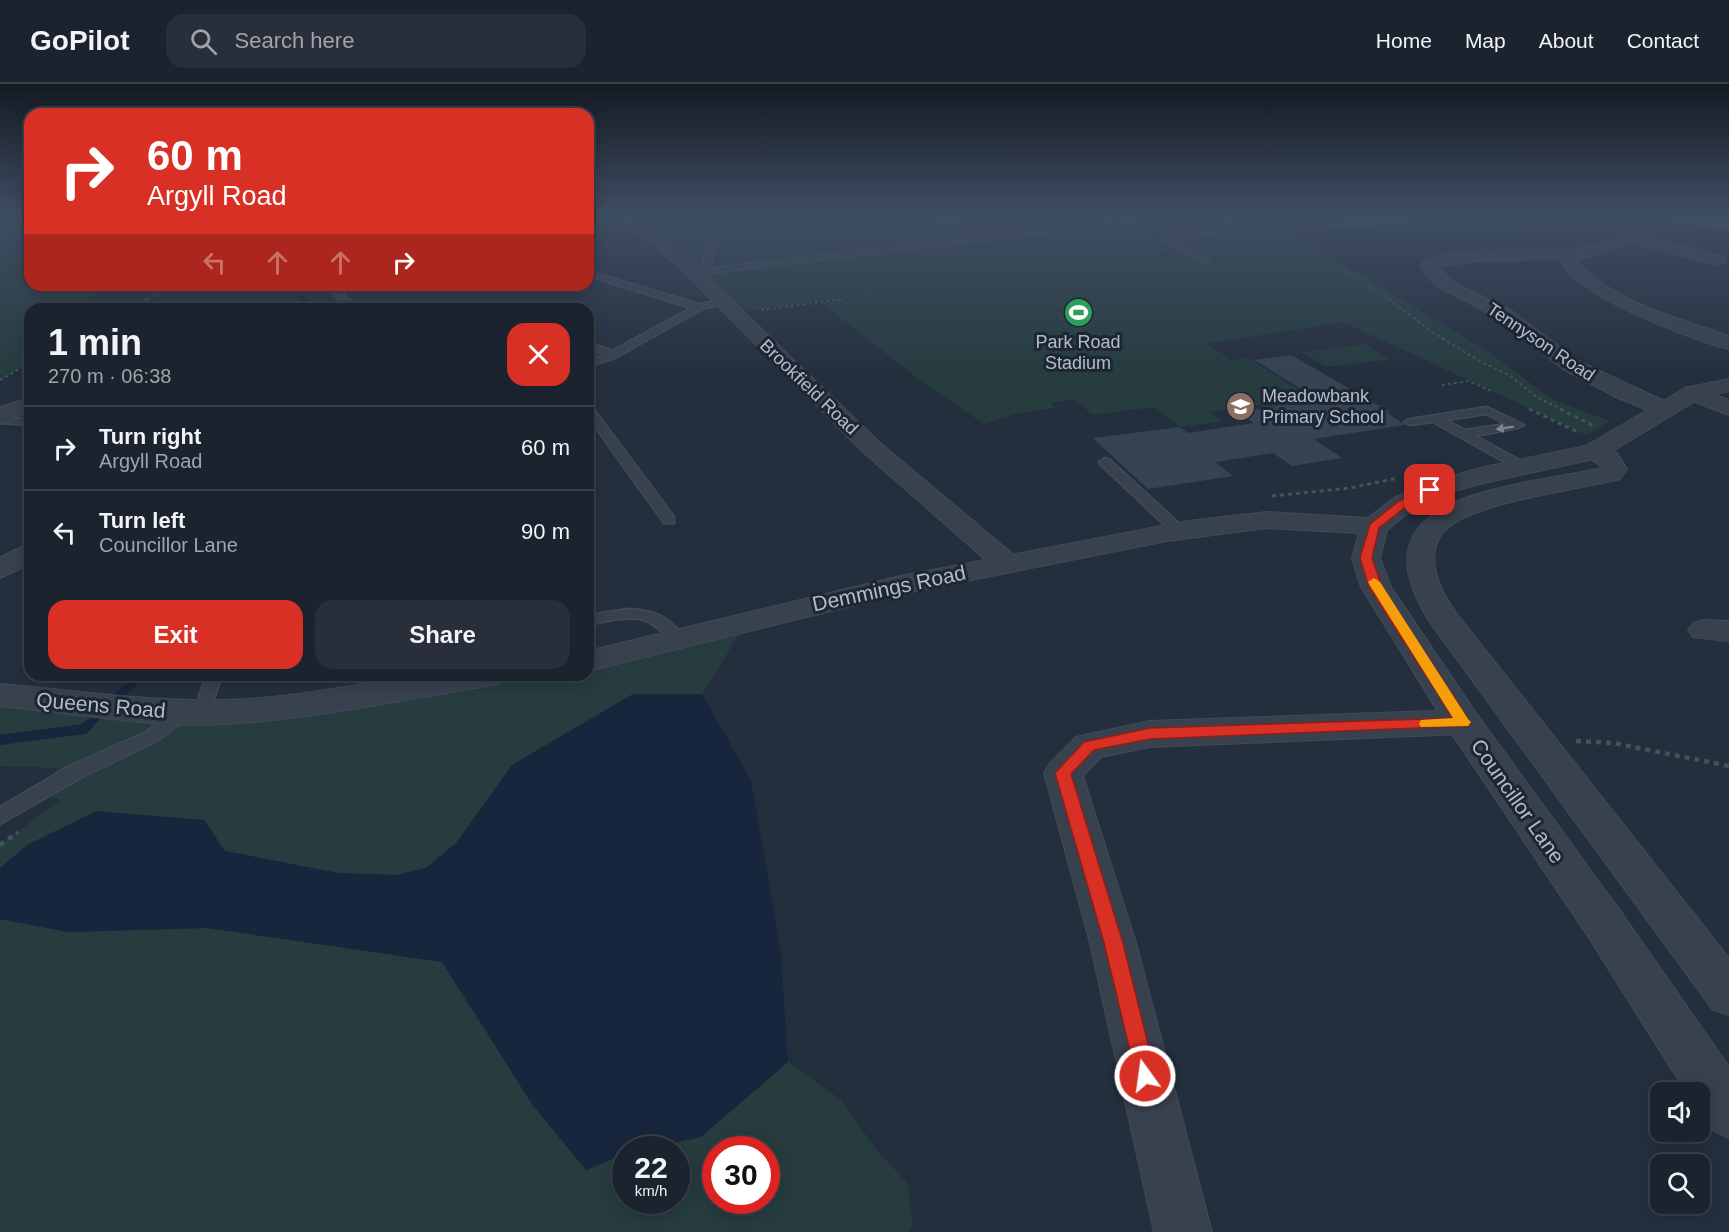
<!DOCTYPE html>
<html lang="en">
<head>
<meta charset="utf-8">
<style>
  body { margin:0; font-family:Arial,sans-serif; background:#282f3a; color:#f1f3f6; height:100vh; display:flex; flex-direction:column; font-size:22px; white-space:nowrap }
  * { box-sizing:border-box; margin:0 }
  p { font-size:20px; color:#a0a4aa }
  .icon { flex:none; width:33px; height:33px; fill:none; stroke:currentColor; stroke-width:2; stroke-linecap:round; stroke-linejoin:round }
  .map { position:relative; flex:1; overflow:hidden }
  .drawer { position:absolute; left:24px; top:219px; width:570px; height:378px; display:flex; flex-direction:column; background:#1b232e; border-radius:18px; box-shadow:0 3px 15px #0003,0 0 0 2px #39404a }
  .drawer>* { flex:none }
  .guide { position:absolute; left:24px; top:24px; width:570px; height:183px; border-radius:18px; box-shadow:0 3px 15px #0003,0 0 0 2px #39404a; background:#d93025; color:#fff; overflow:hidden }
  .buttons { position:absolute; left:1650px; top:998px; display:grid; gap:12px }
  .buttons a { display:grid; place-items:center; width:60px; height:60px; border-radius:12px; background:#1b232e; box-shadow:0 3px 15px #0003,0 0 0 2px #39404a; font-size:30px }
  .speed { position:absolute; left:612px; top:1052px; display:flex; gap:12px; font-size:30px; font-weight:700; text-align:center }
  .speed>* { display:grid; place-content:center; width:78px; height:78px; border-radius:50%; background:#1b232e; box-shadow:0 3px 15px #0003,0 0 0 2px #39404a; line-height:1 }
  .speed small { font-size:15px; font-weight:400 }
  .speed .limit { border:9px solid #d22; background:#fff; color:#111 }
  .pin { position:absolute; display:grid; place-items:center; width:51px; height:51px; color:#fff; margin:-26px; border-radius:12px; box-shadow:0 3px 9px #0006 }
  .me { position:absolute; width:66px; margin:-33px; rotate:346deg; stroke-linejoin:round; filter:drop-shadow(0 0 4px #0008) }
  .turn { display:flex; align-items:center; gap:21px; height:126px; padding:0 24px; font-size:27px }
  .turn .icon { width:78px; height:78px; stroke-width:2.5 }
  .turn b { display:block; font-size:42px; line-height:51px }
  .lanes { display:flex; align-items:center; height:57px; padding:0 24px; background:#0003; justify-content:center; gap:30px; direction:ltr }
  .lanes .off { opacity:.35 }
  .round { display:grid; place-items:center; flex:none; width:63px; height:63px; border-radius:18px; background:#282f3a }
  .overview { display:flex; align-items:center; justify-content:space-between; height:102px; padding:0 24px }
  h1 { font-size:36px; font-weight:700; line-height:45px }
  .cta { display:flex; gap:12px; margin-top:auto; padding:12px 24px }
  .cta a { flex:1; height:69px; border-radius:18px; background:#d93025; color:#fff; font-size:24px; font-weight:700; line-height:69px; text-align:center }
  .cta a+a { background:#282f3a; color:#f1f3f6 }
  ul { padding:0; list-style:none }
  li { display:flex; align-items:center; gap:18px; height:84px; padding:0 24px; border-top:2px solid #39404a }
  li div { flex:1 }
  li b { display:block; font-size:22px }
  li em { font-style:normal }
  header { display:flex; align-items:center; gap:36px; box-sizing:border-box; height:84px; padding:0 30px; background:#1b232e; border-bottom:2px solid #39404a }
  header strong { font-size:28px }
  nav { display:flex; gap:33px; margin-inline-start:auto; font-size:21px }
  .search { width:420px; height:54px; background:#282f3a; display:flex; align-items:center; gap:15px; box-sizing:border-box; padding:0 21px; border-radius:18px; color:#a0a4aa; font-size:22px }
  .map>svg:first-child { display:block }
</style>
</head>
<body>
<header>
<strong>GoPilot</strong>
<div class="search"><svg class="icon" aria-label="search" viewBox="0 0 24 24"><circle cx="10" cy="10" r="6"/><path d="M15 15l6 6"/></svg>Search here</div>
<nav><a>Home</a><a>Map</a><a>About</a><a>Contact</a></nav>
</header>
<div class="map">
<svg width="1729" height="1148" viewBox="0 0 1729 1148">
  <rect width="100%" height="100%" fill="#242f3e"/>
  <g fill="#263c3f" fill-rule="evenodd">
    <path d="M0 129H30V201H115L87 215 122 223 118 225H30V278L0 296Z"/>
    <path d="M625 129H1204L1235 134 1231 141 1150 151 1156 159 1174 168 741 228 705 189 712 188 709 183 701 184 677 163Z"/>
    <path d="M1248 129H1420L1276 140 1258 137Z"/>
    <path d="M1235 145H1286L1492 270 1553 316 1610 337 1587 351 1343 238 1207 260 1232 276 1248 274 1324 321 1271 329 1260 321 1211 328 1222 337 1180 343 1154 323 1093 331 1074 315 1050 319 1055 324 1020 329 984 340 922 298 822 219 1190 168 1168 154Z"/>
    <path d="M1364 260 1391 275 1326 283 1301 268Z"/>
    <path d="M747 538 702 610H633L512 681 456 759 426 784 396 791 338 789 225 767 204 736 0 784V761L60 716 39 709 58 684 0 682V611L202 629 487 591H588V577Z"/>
    <path d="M0 835 68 848 207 844 443 878 532 1020 586 1086 625 1070 626 1116H676V1065H645L701 1053 788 978 841 1016 875 1064 907 1099 913 1139 908 1148H0ZM716 1065H766V1116H716Z"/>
  </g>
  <path fill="#17263c" d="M633 610H702L751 696 781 869 788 978 701 1053 645 1065H626L625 1070 586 1086 532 1020 442 878 207 844 68 848 0 835V784L27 761 96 727 204 736 225 767 338 789 396 791 426 784 456 759 512 681Z"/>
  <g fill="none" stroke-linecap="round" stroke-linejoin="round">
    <path stroke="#17263c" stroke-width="4" d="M284 201 305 216"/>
    <path stroke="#17263c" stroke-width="5" d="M303 215 312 225"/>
    <g stroke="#17263c" stroke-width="8">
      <path d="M112 618 141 591"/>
      <path d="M87 642 103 627"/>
    </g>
    <path stroke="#17263c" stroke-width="10" d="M0 656 84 645 89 640"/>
  </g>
  <path fill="#364354" d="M1291 271 1390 328 1387 329 1405 341 1314 355 1342 374 1292 382 1273 369 1215 378 1233 392 1148 405 1093 354 1180 343 1188 349 1254 339 1238 328 1319 316 1254 276Z"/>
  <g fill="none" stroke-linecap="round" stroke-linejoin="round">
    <defs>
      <g id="service">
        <path d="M920 129 954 136 980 152 1125 135C1149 121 1228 127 1251 141L1247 143C1208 133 1165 124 1127 139L693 191 689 189 701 186 707 163 719 150 709 144 712 140 728 150 715 164 709 185 971 153 948 140Z"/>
        <path d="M1236 141 1233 145 1169 156 1209 175 1206 179 1157 155Z"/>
        <path d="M588 187 699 220 723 216 727 219 702 225 617 273 588 283V277L604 271 588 264V258L612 267 691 224 588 192Z"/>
        <path d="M326 201H335L348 215 365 225C346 225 337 215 326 201Z"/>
        <path d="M458 219 461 220V224L443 225Z"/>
        <path d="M588 322 592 323 674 433V439H664L588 333Z"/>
        <path d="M1487 323 1524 341 1518 344 1475 352 1527 380V386H1519L1433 338 1410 341 1404 338 1410 335ZM1486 330 1506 340 1465 346 1446 336Z"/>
        <path d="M0 333 30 335V341L0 339Z"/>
        <path d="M1105 374 1109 375 1184 444V450H1174L1101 381 1099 378Z"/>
        <path d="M628 525C655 526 671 533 685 556L677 561 671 560C648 524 625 534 588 541V531Z"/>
        <path d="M206 591H222L208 633 202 635 193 629 158 656 82 693 0 740V723L68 683 146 648 179 624 185 622 194 628Z"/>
      </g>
      <g id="minor">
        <path d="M606 129C636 126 673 162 696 182L879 358 1015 472 1019 478 1015 484 1005 487 995 484 863 368 684 188 654 161Z"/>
        <path d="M1412 129H1468L1461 133C1431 136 1237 155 1226 143 1234 134 1255 137 1266 138 1314 141 1364 132 1412 129Z"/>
        <path d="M1701 129H1729V132L1687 139 1680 135 1682 132Z"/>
        <path d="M1648 143 1655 147 1645 153 1724 173 1726 176 1718 181 1630 158 1577 177C1613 219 1679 234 1729 252V265C1693 256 1571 211 1561 175L1475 177 1437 183 1456 200 1510 226 1578 277 1673 321 1676 326 1673 331 1665 333 1616 313 1563 285 1498 234 1434 200 1420 181C1437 159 1545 170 1573 166 1598 163 1623 149 1648 143Z"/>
        <path d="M1693 303 1729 316V331L1685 314 1682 309 1685 304Z"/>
        <path d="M30 314V328L0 337V323Z"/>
        <path d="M1594 361 1617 369 1627 385 1620 395C1582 405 1463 419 1442 450 1424 475 1441 509 1457 530L1729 874V931L1712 925 1434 544C1341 409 1512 404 1602 384 1597 376 1587 376 1582 368L1585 363Z"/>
        <path d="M30 459V480L0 494V473Z"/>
        <path d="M1704 536 1729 537V557L1693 553 1688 546 1693 539Z"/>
        <path d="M1463 626 1476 629 1481 638 1476 647 1463 650 1150 663 1101 673 1083 692 1136 859 1212 1148H1154L1090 859 1044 689 1050 679 1076 653 1150 637Z"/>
      </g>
      <g id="tertiary">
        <path d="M1729 295V307L1700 314 1603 373 1484 399 1439 411 1412 426 1387 446 1380 474 1391 503 1476 629 1621 828 1729 983V1054C1703 1043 1700 1036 1700 1008H1686L1589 854 1450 647 1361 503 1352 474 1359 449 1267 444 1167 457 896 511 588 587V567L896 493 1188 437 1267 428 1368 434 1394 414 1421 401 1480 384 1586 362 1685 304Z"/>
        <path d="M417 591H504L499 599 487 602C401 616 314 635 226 640 154 644 72 629 0 622V600C74 606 149 618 223 616 288 615 353 601 417 591Z"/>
      </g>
      <path id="primary" d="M1652 129H1678L1729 139V147L1659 133Z"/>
    </defs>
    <use href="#service" stroke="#414a57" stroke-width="3"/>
    <use href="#minor" stroke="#414a57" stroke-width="2"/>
    <use href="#tertiary" stroke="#414a57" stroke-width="2"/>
    <use href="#primary" stroke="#414a57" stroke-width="2"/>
    <g stroke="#3f5557" stroke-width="1.5" stroke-dasharray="2 2" stroke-linecap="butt">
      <path d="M658 134 666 129"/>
      <path d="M1303 161 1391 216"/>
      <path d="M144 216 180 201"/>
      <path d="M833 216 1158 171"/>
    </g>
    <g stroke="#3f5557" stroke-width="2" stroke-dasharray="3 3" stroke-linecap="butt">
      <path d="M1389 215 1432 248 1481 278 1509 291 1537 313 1563 326"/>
      <path d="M123 225 148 215"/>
      <path d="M761 226 843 215"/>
      <path d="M0 296 30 279"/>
      <path d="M1442 301 1468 297 1493 308"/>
      <path d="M1529 325 1531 326"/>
    </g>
    <g stroke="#3f5557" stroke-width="3" stroke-dasharray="4 4" stroke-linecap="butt">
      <path d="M1529 325 1580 349"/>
      <path d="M1560 325 1594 342"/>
      <path d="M1272 412 1350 404 1398 394"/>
    </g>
    <g stroke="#3f5557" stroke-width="4.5" stroke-dasharray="5 5" stroke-linecap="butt">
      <path d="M1576 657 1613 659 1729 682"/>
      <path d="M0 761 18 748"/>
    </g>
    <use href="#service" fill="#38414e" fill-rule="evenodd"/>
    <use href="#minor" fill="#38414e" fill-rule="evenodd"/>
    <use href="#tertiary" fill="#38414e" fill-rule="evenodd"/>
    <use href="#primary" fill="#56606e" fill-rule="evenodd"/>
  </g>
  <defs><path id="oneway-solid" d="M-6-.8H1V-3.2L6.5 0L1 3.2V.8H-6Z" transform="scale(1.5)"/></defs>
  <use fill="#7c8592" href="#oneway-solid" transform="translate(1505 344) rotate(171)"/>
  <linearGradient id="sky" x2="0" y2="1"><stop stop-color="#141a22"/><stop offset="0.45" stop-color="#3f4d63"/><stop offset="1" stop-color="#3f4d63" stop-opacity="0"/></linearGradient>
  <rect width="1729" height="289" fill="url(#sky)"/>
  <path fill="#d93025" stroke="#8d1f18" stroke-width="1.5" d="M1426 404 1435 406 1407 422 1379 444 1372 474 1382 503 1468 635 1471 638 1468 642 1150 655 1094 666 1071 690 1123 859 1156 992 1153 1000 1145 1003 1138 1000 1104 859 1055 689 1084 658 1150 644 1453 634 1369 503 1360 474 1370 440 1399 417Z"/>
  <path fill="#f59e0b" d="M1374 494 1380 498 1468 635 1471 638 1468 642 1421 643 1419 640 1421 636 1453 634 1368 498Z"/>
  <defs>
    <symbol id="stadium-disc" viewBox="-11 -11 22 22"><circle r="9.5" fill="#2e9e5b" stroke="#1d2633"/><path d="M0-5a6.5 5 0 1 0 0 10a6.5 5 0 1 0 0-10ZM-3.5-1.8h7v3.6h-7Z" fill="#fff"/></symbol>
    <symbol id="school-disc" viewBox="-11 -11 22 22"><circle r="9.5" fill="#8d6e63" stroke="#1d2633"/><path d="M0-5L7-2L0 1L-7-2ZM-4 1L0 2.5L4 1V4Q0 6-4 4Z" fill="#fff"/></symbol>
  </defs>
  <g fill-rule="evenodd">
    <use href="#stadium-disc" x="1062" y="212" width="33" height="33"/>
    <use href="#school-disc" x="1224" y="306" width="33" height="33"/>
  </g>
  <g text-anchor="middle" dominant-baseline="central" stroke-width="6" stroke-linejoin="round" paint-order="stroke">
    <g font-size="18" fill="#b4bcc9" stroke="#1d2633">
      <text x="1078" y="258">Park Road<tspan x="1078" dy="21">Stadium</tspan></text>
      <text x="1262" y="312" text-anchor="start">Meadowbank<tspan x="1262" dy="21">Primary School</tspan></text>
    </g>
    <g font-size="18" fill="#b4bcc9" stroke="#1d2633">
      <text transform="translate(1541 258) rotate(34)">Tennyson Road</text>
      <text transform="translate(809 303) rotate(44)">Brookfield Road</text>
    </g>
    <g font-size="21" fill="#b4bcc9" stroke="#1d2633">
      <text transform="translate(889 504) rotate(-12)">Demmings Road</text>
      <text transform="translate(101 621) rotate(5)">Queens Road</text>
      <text transform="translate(1518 717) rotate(55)">Councillor Lane</text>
    </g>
  </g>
</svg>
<div class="buttons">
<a><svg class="icon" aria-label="sound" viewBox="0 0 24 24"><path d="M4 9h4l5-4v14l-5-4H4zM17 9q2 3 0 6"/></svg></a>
<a><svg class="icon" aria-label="search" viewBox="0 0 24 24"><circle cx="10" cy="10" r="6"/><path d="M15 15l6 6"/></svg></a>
</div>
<div class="speed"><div>22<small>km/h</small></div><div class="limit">30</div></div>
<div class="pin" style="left:1430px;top:406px;background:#d93025"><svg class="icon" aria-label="arrive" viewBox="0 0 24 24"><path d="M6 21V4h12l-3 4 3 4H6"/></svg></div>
<svg class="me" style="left:1145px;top:992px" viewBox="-20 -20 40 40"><circle r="17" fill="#d93025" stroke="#fff" stroke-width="3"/><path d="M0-11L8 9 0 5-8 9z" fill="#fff"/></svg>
<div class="guide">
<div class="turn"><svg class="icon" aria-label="right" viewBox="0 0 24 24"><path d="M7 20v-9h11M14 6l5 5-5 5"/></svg><div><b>60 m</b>Argyll Road</div></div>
<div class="lanes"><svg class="icon off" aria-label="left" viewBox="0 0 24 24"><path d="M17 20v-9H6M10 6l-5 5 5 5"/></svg><svg class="icon off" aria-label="ahead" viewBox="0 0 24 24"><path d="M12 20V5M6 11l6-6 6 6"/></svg><svg class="icon off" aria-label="ahead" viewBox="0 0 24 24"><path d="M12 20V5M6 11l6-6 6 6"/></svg><svg class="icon" aria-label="right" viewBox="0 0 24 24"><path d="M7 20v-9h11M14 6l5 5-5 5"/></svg></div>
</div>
<section class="drawer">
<div class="overview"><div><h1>1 min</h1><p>270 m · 06:38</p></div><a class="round" style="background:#d93025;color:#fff"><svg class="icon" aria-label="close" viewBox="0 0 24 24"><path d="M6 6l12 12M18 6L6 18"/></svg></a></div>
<ul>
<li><svg class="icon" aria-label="right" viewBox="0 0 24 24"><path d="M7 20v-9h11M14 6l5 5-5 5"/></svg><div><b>Turn right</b><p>Argyll Road</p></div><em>60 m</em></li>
<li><svg class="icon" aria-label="left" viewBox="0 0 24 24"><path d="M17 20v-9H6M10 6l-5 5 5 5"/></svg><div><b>Turn left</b><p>Councillor Lane</p></div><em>90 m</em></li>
</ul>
<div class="cta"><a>Exit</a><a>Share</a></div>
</section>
</div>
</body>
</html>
